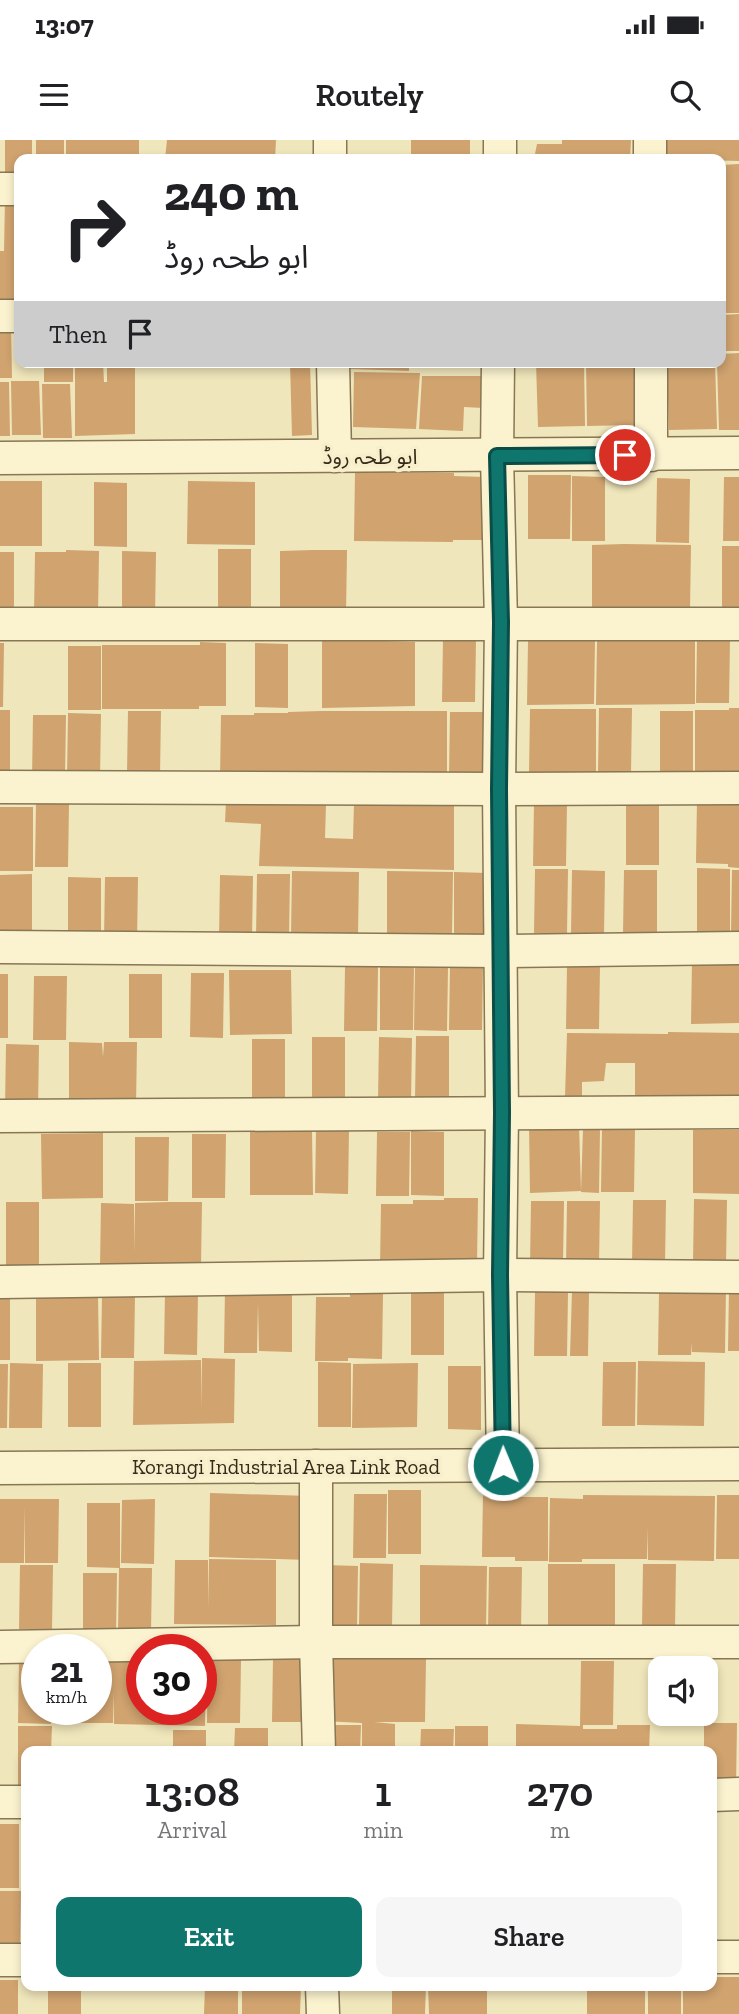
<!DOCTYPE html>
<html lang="en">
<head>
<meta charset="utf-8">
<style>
  body { margin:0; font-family:"Zilla Slab","Noto Sans Arabic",serif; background:#f6f6f6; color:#202124; height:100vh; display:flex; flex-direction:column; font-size:26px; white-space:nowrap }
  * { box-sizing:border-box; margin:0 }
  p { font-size:23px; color:#757577 }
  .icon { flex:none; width:38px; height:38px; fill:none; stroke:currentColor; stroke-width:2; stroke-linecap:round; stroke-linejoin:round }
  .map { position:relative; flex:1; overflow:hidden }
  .details { position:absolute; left:21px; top:1606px; width:696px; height:245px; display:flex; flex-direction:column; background:#fff; border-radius:14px; box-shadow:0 4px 10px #0003 }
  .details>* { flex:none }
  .banner { position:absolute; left:14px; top:14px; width:712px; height:214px; border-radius:14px; box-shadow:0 4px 10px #0003; background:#fff; color:#202124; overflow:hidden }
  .tools { position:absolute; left:648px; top:1516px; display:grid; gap:14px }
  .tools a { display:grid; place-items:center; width:70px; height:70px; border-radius:14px; background:#fff; box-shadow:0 4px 10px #0003; font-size:35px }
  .speed { position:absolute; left:21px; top:1494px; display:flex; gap:14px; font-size:35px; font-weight:700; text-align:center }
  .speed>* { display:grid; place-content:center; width:91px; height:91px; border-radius:50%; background:#fff; box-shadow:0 4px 10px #0003; line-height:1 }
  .speed small { font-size:18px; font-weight:400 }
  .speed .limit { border:10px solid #d22; background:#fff; color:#111 }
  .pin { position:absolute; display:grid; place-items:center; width:60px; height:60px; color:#fff; margin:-30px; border:4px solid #fff; border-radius:50%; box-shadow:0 2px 7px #0007 }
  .me { position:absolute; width:77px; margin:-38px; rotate:359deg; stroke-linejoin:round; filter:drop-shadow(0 0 5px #0008) }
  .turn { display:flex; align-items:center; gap:24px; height:147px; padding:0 35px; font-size:32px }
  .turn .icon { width:91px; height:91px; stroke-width:2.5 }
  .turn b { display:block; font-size:49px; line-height:60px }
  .then { display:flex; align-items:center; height:66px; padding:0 35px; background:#0003; gap:14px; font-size:26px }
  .eta { display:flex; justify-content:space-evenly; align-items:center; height:119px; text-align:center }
  .eta b { font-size:42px; font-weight:600; line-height:49px }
  .action { display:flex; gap:14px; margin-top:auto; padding:14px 35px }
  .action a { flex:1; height:80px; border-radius:14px; background:#0f766e; color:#fff; font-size:28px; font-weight:600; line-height:80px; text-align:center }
  .action a+a { background:#f6f6f6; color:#202124 }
  .status { display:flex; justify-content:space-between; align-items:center; height:49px; padding:0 35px; background:#fff; direction:ltr }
  .status svg { height:19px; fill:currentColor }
  header { display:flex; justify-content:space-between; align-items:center; height:91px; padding:0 35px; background:#fff; font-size:32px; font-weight:600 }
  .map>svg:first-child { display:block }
</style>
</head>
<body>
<div class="status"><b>13:07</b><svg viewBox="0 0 49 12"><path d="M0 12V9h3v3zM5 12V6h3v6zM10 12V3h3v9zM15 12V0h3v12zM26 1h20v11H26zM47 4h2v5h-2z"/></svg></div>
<header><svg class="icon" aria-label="menu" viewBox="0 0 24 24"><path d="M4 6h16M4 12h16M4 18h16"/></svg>Routely<svg class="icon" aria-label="search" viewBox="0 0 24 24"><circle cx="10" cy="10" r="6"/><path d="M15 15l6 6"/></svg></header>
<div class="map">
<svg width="739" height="1874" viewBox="0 0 739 1874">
  <rect width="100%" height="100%" fill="#f0e6bb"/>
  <g fill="#d0a36f">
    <path d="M5 0H32V19H19V36H5Z"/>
    <rect x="36" y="0" width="28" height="19"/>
    <rect x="66" y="0" width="73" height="19"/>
    <path d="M167 0H276L275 19H165Z"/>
    <rect x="411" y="0" width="59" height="19"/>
    <path d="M562 0H631L630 19H534L537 4H562Z"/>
    <path d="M665 0H739V21L665 19Z"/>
    <path d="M739 24V173H721V25Z"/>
    <path d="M5 58H19V164L0 163V111H4Z"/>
    <path d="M739 174V211H723L722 175Z"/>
    <path d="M0 185H11L12 238H0Z"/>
    <path d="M739 213V290H719L717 222H721V214Z"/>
    <rect x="44" y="222" width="29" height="20"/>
    <path d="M75 222H103L104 242H107V222H135V294L75 296Z"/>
    <path d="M290 222H310L312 295 292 296Z"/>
    <path d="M349 222H409V231L349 229Z"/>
    <path d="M536 222H584L585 286 538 287Z"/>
    <path d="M586 222H634L635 285 587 286Z"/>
    <path d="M667 222H715L717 289 669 290Z"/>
    <path d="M354 232 420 233 416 289 353 287Z"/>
    <path d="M422 236H483V268L464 267 463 291 419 289Z"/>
    <path d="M11 241H39L41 295H12Z"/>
    <path d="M0 242H9L10 296H0Z"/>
    <path d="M42 244H70L72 298H43Z"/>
    <path d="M355 332 454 333V336L485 337V400H453V402L354 401Z"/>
    <path d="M528 335H571L570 399H528Z"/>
    <path d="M572 336 605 337V401H572Z"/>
    <path d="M724 337H739V401H723Z"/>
    <path d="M657 338 690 339 689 403 656 402Z"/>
    <rect x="0" y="341" width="42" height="65"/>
    <path d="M188 341 255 342V405L187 404Z"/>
    <path d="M94 342 127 343V407L94 406Z"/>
    <path d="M624 404 691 405 690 469H592V405Z"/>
    <rect x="722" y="406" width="17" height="64"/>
    <path d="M218 409H251V474L218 473Z"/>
    <path d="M66 410 99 411 98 475 34 476 35 412H66Z"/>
    <path d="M313 410H347L346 474 280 475V411Z"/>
    <path d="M122 411 156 412 155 476H122Z"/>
    <rect x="0" y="412" width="14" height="64"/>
    <path d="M443 498H476L475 562H442Z"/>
    <path d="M322 499 415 502V566L322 568Z"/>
    <path d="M697 499H730L729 563H696Z"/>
    <path d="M562 500H595L594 564 527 565 528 501Z"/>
    <path d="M662 500H695V564L596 565 597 501H662Z"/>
    <path d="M200 502 226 503V566H199V569H102V505H200Z"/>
    <path d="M0 503H4L3 567H0Z"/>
    <path d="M255 503 288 504V568L255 567Z"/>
    <rect x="68" y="506" width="33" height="64"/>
    <path d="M599 568H632L631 632H598Z"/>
    <path d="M729 568H739V632H728V635L695 634V570H729Z"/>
    <path d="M530 569H596V633H529Z"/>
    <rect x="0" y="570" width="10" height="64"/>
    <path d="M128 571H161L160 635 127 634Z"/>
    <path d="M321 571H447V635L220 639 221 575H254V573H288V572Z"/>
    <rect x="660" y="571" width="33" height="64"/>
    <path d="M450 572H483L482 636H449Z"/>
    <path d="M68 573 101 574 100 638H67Z"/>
    <path d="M33 575H66L65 639H32Z"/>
    <path d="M697 659 739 663V728L728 727V724L696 723Z"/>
    <path d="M226 661 326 664 325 698 353 699 354 663 454 666V730L259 726 261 684 225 682Z"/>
    <rect x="626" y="661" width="33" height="64"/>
    <path d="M534 662H567L566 726H533Z"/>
    <path d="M36 663 69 664 68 727H35Z"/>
    <rect x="0" y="667" width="33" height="64"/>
    <path d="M697 728 730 729V793L697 792Z"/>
    <path d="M535 729H568L567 793H534Z"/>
    <path d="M572 730 605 731 604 794H571Z"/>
    <path d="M624 730H657V794H623Z"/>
    <path d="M732 730H739V794L731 793Z"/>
    <path d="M292 731 359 732 358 795 291 796Z"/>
    <path d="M387 731 453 732 452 796 387 795Z"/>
    <path d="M454 732 487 733V797H454Z"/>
    <path d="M32 734V799L0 798V735Z"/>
    <path d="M257 734H290L289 798H256Z"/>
    <path d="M220 735 253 736 252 799H219Z"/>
    <path d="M68 737 101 738V801H68Z"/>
    <path d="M105 737H138L137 801H104Z"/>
    <path d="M739 818V883L691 884 692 820Z"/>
    <path d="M450 825 483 826 482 890H449Z"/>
    <path d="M567 825H600L599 889H566Z"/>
    <path d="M380 826H414L413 890H380Z"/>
    <path d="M415 826 448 827 447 891 414 890Z"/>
    <path d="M345 827H378L377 891H344Z"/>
    <path d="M229 830H291L292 894 230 895Z"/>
    <path d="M191 833H224L223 898 190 897Z"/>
    <rect x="0" y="834" width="8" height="64"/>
    <rect x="129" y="834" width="33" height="64"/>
    <path d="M34 836H67L66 900H33Z"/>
    <path d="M668 892 739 893V957L635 958V923H606L604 941 582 942V957H565L567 893 668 894Z"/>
    <path d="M416 896H449V961L415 960Z"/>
    <rect x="312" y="897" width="33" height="64"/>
    <path d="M379 897 412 898 411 962H378Z"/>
    <path d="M252 899H285V964L252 963Z"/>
    <path d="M69 902 102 903 103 917 104 902H137L136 966 69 967Z"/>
    <path d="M6 904 39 905 38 968H5Z"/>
    <path d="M579 984 581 1051 530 1053 529 985Z"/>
    <path d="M602 987 635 988 634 1052H601Z"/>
    <path d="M316 989 349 990 348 1054 315 1053Z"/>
    <path d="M583 989H600L599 1053 581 1052Z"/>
    <path d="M312 990 313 1055H250V991Z"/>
    <path d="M693 990H739V1054L693 1053Z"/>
    <path d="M411 991 444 992V1056L411 1055Z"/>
    <path d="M377 992H410L409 1056H376Z"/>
    <path d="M103 993V1058L42 1059 41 994Z"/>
    <path d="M192 994H226L225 1058H192Z"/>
    <path d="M135 997H169L168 1061H135Z"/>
    <path d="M444 1058H478L477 1123 380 1128 381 1064H413V1060H444Z"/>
    <path d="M694 1059 727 1060 726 1124H693Z"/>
    <path d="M633 1060H666L665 1124H632Z"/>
    <path d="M531 1061H564L563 1125H530Z"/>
    <path d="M567 1061H600L599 1125H566Z"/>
    <path d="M6 1062H39V1127L6 1126Z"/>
    <path d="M169 1062H202L201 1126 100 1127 101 1063 134 1064 135 1113V1063Z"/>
    <path d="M729 1147H739V1211H728Z"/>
    <path d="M292 1148V1212L259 1211 258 1162 257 1213H224L225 1149Z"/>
    <path d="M726 1148 725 1213 692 1212V1202L691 1215H658L659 1151Z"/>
    <path d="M165 1151H198L197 1215 164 1214Z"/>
    <rect x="411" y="1151" width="33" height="64"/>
    <path d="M572 1151 589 1152 588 1216H570Z"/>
    <path d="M535 1152H568L567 1216H534Z"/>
    <path d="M102 1154H135L134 1218H101Z"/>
    <path d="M350 1154H383L382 1219 348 1218V1221H315L316 1157H350Z"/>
    <path d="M98 1155 99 1220 36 1221V1156Z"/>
    <rect x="0" y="1156" width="10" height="64"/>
    <path d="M202 1218 235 1219 234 1283 133 1285 134 1221 201 1220V1269Z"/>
    <path d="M638 1221 705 1222 704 1286 637 1285Z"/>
    <path d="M318 1222 351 1223V1287H318Z"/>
    <path d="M603 1222H636L635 1286H602Z"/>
    <path d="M10 1223 43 1224 42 1288H9Z"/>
    <rect x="68" y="1223" width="33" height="64"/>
    <path d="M418 1223 417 1287 352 1288 353 1224Z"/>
    <path d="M0 1224H8L7 1288H0Z"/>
    <path d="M448 1226H481V1290L448 1289Z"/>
    <rect x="388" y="1350" width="33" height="64"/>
    <path d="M483 1352 516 1353V1357H548V1421H515V1417H482Z"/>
    <path d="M210 1353 310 1356 309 1420 209 1417Z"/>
    <path d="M354 1354H387L386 1418H353Z"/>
    <path d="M583 1355 715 1356 714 1421 648 1420 647 1387V1419H582V1422H549L550 1358 583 1359Z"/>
    <path d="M717 1355H739V1419H716Z"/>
    <path d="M0 1359H59L58 1423H25V1365L24 1423H0Z"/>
    <path d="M155 1359 154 1424 121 1423 122 1360Z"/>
    <path d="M87 1363H120V1428L87 1427Z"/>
    <path d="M209 1419 276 1420V1485L174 1484 175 1420H208L209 1469Z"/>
    <path d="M360 1423 393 1424 392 1488 359 1487Z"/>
    <path d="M548 1424H615V1489L548 1487Z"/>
    <path d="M643 1424H676L675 1488 642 1487Z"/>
    <path d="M20 1425H53L52 1489H19Z"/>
    <path d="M325 1425 358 1426 357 1489 324 1490Z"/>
    <path d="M420 1425 487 1426 486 1490H420Z"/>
    <path d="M489 1427H522L521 1491H488Z"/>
    <path d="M119 1428H152L151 1492H118Z"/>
    <path d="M83 1433H117L116 1497H83Z"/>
    <path d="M325 1517 426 1518 425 1582H374L395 1584V1612H362V1583L324 1581Z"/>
    <rect x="673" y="1517" width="33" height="11"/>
    <path d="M273 1518H306L305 1582H272Z"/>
    <path d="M19 1519H37V1570H51V1584L18 1583Z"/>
    <path d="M96 1519 142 1520V1570H201V1521H206L205 1586 114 1584V1552L113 1583H80V1570H96Z"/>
    <path d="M208 1519H241L240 1583H207Z"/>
    <path d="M581 1521H614L613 1585H583V1589H617V1585H650L649 1612H516V1584L580 1586Z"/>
    <rect x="673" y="1573" width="33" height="8"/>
    <path d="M704 1583H737L736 1647H712V1612H704Z"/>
    <path d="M328 1585H361L360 1612H327Z"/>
    <path d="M18 1586H52L51 1612H26V1650H18Z"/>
    <rect x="455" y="1586" width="33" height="26"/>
    <path d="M235 1588H268V1612H234Z"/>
    <path d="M421 1589H454L453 1612H420Z"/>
    <rect x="173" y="1590" width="33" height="22"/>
    <rect x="0" y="1684" width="19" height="64"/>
    <path d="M22 1685H26V1749H21Z"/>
    <path d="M0 1751H21L20 1815H0Z"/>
    <path d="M712 1837H739V1874H683V1846H712Z"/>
    <rect x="0" y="1840" width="18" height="34"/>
    <rect x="48" y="1846" width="33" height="28"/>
    <path d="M205 1846H238V1874H204Z"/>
    <path d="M242 1846H301L300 1874H242Z"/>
    <path d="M392 1846H426L425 1874H392Z"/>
    <path d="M428 1846H487V1874H429Z"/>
    <rect x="587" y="1846" width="58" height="28"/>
    <rect x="648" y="1846" width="33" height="28"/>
  </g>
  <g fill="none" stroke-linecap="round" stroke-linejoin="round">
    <defs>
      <g id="minor">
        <path d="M330 0V19"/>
        <path d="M650 0V19"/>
        <path d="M500 19V0"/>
        <path d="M0 49H19"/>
        <path d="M0 176H19"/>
        <path d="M333 222 335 316"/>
        <path d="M498 222 497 316 501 482 499 649 502 973 500 1135 503 1325"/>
        <path d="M651 222V315"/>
        <path d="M0 318 739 313"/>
        <path d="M0 484H739"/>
        <path d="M0 647 499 649 739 648"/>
        <path d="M0 807 500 811 739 808"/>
        <path d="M0 976 739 972"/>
        <path d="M0 1142 500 1135 739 1137"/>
        <path d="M316 1326V1502L319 1612"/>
        <path d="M0 1328 739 1324"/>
        <path d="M0 1507 316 1502H739"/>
        <path d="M712 1655 739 1654"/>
        <path d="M0 1662H26"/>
        <path d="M712 1817H739"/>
        <path d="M0 1820H26"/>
        <path d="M322 1846 323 1874"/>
      </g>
    </defs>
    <use href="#minor" stroke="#887654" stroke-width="35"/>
    <use href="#minor" stroke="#fbf3cf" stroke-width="32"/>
  </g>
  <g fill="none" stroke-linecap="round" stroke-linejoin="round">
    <defs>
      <path id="route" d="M503 1325 500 1135 502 973 499 649 501 482 497 316 625 315"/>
    </defs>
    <use href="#route" stroke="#0a4d48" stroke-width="18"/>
    <use href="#route" stroke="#0f766e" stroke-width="12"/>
  </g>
  <g text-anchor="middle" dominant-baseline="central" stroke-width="7" stroke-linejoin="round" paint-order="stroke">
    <g font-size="21" fill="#362b1a" stroke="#f7efcb">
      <text x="370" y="316">ابو طحہ روڈ</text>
      <text x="286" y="1326">Korangi Industrial Area Link Road</text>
    </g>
  </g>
</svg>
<div class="tools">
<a><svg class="icon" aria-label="sound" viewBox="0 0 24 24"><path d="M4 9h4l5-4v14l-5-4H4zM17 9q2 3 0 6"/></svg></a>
</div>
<div class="speed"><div>21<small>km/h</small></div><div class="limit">30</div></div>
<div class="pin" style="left:625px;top:315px;background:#d93025"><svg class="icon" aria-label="arrive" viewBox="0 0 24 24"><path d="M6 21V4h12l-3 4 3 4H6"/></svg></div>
<svg class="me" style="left:503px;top:1325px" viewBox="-20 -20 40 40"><circle r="17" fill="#0f766e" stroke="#fff" stroke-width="3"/><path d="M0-11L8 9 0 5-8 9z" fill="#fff"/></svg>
<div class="banner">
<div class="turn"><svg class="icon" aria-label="right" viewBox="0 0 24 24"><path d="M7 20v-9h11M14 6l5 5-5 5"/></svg><div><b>240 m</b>ابو طحہ روڈ</div></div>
<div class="then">Then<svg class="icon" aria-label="arrive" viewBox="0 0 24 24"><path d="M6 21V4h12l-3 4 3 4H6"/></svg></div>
</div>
<section class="details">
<div class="eta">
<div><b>13:08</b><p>Arrival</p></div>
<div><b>1</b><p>min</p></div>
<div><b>270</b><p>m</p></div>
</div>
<div class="action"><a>Exit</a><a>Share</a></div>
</section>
</div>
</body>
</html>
